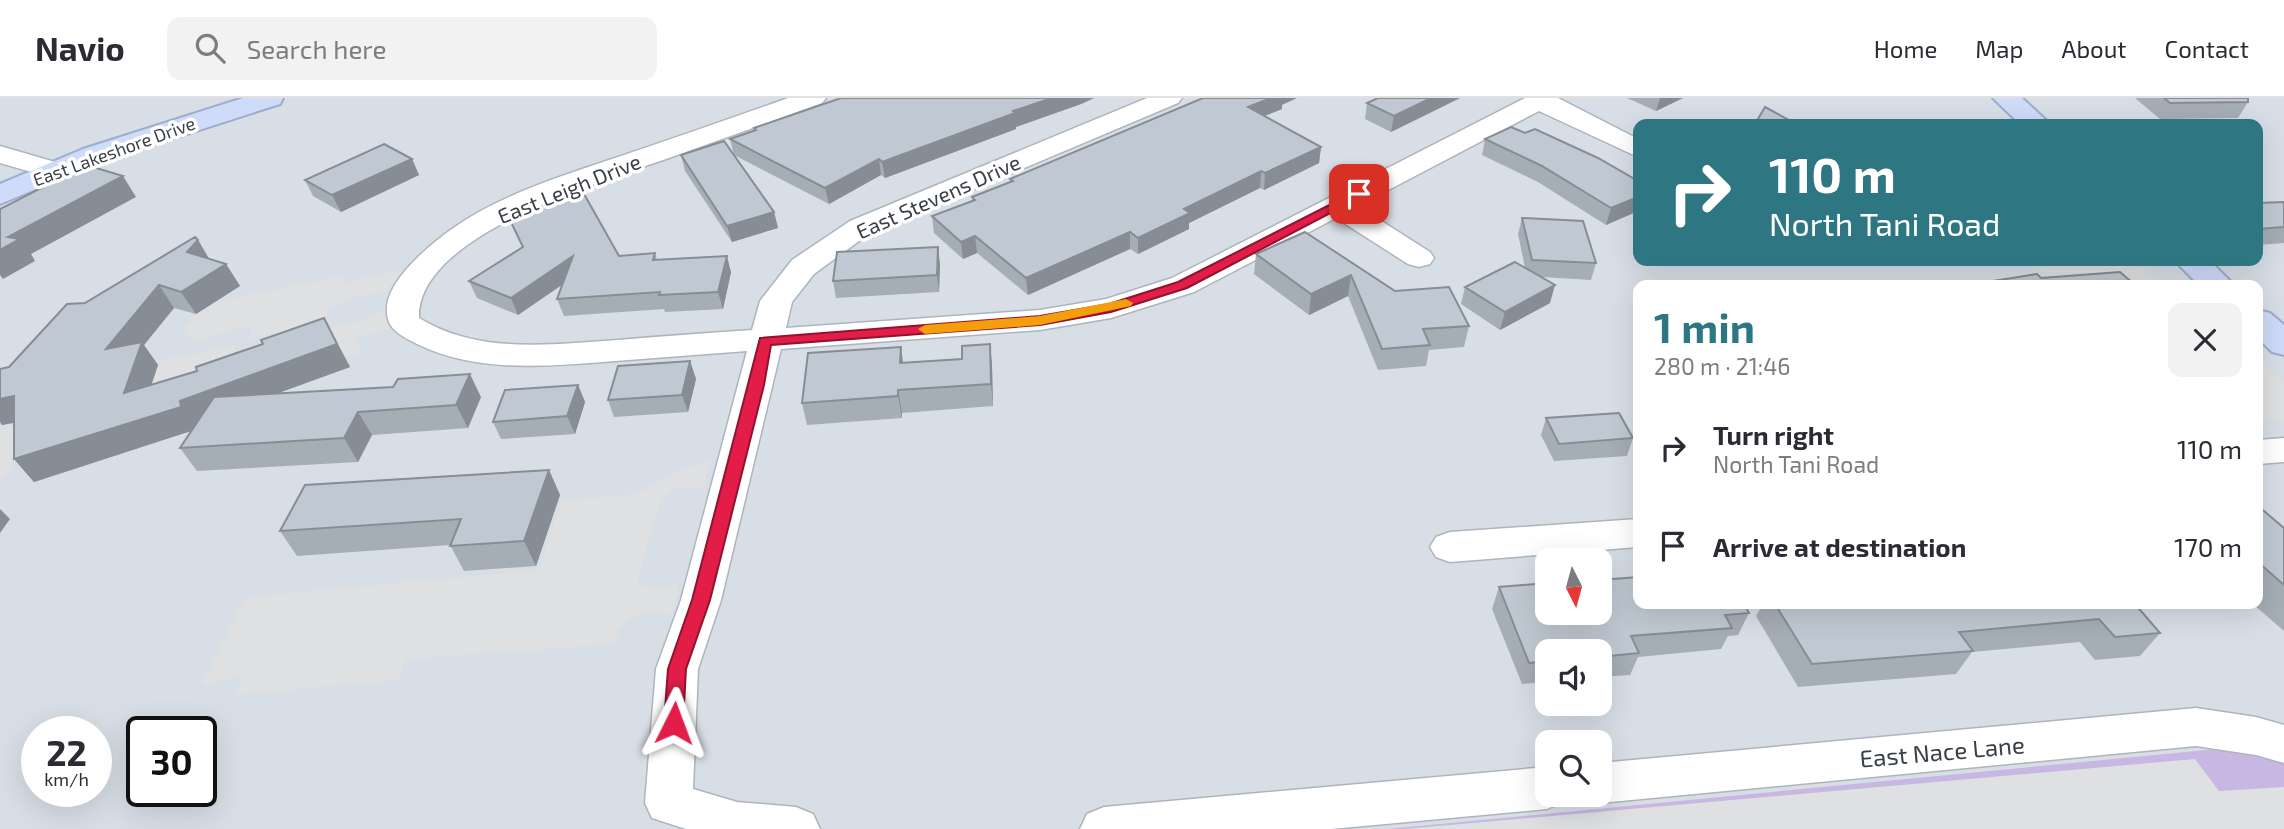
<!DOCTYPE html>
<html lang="en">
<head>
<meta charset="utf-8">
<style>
  body { margin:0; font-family:"Exo 2",sans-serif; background:#f2f2f3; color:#2b2b33; height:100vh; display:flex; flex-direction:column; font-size:26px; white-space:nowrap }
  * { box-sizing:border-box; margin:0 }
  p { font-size:23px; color:#7c7c81 }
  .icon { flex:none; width:38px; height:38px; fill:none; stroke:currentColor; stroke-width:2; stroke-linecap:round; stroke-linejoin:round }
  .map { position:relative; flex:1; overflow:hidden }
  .drawer { position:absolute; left:1633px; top:182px; width:630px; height:329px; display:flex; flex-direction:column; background:#fff; border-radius:14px; box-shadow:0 7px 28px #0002 }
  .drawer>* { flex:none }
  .guide { position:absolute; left:1633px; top:21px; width:630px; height:147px; border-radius:14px; box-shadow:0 7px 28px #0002; background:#2e7682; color:#fff; overflow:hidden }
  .needle { width:46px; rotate:174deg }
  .buttons { position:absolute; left:1535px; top:450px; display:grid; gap:14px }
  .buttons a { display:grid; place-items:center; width:77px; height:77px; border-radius:14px; background:#fff; box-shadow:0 7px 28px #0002; font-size:35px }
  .speed { position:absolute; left:21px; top:618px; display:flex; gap:14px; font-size:35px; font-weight:700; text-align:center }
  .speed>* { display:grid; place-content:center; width:91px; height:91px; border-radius:50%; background:#fff; box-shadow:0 7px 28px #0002; line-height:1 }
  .speed small { font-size:18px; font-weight:400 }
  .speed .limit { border:4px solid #111; border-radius:10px; background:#fff; color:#111 }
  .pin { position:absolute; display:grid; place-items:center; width:60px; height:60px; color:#fff; margin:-30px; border-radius:14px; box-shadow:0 4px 10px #0006 }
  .me { position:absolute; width:77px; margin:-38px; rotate:3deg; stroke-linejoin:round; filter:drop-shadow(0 0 5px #0008) }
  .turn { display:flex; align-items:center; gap:24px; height:147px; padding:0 21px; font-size:32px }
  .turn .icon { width:91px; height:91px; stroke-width:2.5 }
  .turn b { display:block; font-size:49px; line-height:60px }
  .round { display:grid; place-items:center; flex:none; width:74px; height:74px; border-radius:14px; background:#f2f2f3 }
  .summary { display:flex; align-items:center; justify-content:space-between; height:119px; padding:0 21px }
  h1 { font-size:42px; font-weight:700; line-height:52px; color:#2e7682 }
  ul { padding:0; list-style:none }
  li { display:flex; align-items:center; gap:21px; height:98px; padding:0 21px }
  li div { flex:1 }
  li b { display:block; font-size:26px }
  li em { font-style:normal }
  header { display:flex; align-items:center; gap:42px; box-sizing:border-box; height:98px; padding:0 35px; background:#fff; border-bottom:2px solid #e1e1e2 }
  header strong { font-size:33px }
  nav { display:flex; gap:38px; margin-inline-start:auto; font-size:24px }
  .search { width:490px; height:63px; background:#f2f2f3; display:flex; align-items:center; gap:18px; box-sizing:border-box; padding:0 24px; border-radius:14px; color:#7c7c81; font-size:26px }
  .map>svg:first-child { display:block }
</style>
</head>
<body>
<header>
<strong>Navio</strong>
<div class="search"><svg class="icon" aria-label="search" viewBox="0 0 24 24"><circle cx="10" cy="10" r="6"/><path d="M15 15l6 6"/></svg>Search here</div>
<nav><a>Home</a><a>Map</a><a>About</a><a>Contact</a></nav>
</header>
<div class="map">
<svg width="2284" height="731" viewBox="0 0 2284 731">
  <rect width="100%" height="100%" fill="#eaedf3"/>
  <path fill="#d8dee6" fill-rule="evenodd" d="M0 0H2284V731H0ZM1638 26H2258V163H1638ZM1638 187H2258V506H1638ZM1547 462H1600V514H1547ZM1547 553H1600V606H1547ZM37 634H96V693H37ZM142 634H201V693H142ZM1547 644H1600V696H1547Z"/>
  <path fill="#c8b7e2" d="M2217 651 2284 664V731H1388Z"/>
  <g fill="#dee0e2">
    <path d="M2031 163H2137L2157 183 2176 187H2054Z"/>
    <path d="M403 171 386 194 355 199 328 210 325 225 251 241V227L194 243 184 232 196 216 208 208 242 198 342 178V186Z"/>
    <path d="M387 209 391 230 355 241 363 254 347 262 337 243 10 360 14 370 0 382V332L115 308 148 295 159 263 235 247 234 255 236 259 302 235 367 221Z"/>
    <path d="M2258 261 2284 285V321L2258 322Z"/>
    <path d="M710 361 704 389 675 391 665 398 658 409 638 481 639 487 658 492 679 486 671 521 668 515 657 513 632 518 619 532 615 546 406 561 398 582 235 597 243 578 202 587 246 499 539 472 562 402 637 396 669 377Z"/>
    <path d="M2195 661 2219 693 2284 689V731H1404Z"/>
  </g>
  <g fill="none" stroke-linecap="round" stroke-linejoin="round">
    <defs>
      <g id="minor">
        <path d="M788 0H826L822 5C770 24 718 42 666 61 603 83 416 137 419 220 479 257 551 246 618 242 663 238 708 235 752 232L760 203 792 162 850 123 1147 0H1182L1178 5 870 135 814 176 792 204 786 230 1040 212 1106 201 1172 180 1525 0H1558L1638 41V59L1539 13 1358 108 1430 154 1434 160 1430 166 1419 169 1408 166 1336 120 1194 194 1111 220 1040 232 781 251 721 502 698 571 693 691 737 704 796 709 813 716 820 731H686L652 720 645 705 656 571 681 502 747 253C703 256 659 260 615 263 549 268 478 276 417 246 399 237 385 230 387 209 389 177 441 137 467 121 513 93 567 76 618 59 675 40 732 20 788 0Z"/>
        <path d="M0 48 62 66 66 72 62 78 52 80 0 65Z"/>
        <path d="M2284 340V364L2258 366V342Z"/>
        <path d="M1638 421V449L1450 464 1436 459 1430 449 1436 439 1450 434Z"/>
        <path d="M2196 610 2256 619 2284 627V665L2256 657 2196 648 1600 705 1582 696H1600V665Z"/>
        <path d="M1547 669V696H1567L1563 704 1547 711 1331 731H1080L1087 716 1104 709Z"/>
      </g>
      <g id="secondary">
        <path d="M243 0H283L280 6 103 63 0 106V86L83 51Z"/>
        <path d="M1993 0H2022L2050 26H2020Z"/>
        <path d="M2175 163H2210L2234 187H2199Z"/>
        <path d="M2258 212 2270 215 2284 227V257L2272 254 2258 240Z"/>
      </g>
    </defs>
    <use href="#minor" stroke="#adb4be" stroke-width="3"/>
    <use href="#secondary" stroke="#9eadcd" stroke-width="4"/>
    <use href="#minor" fill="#fff" fill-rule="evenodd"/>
    <use href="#secondary" fill="#cedbf9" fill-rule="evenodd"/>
  </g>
  <g fill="#a5adb5">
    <path d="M841 0H1094L1081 6 1016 29V31L885 80 881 77 829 106 734 57 730 41 754 33V30Z"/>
    <path d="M1460 0 1391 34 1365 21 1367 5Z"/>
    <path d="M1627 0H1683L1656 13Z"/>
    <path d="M2135 0H2248V4L2238 20 2160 21Z"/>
    <path d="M1282 7V11L1264 18 1321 49 1319 65 1264 92 1260 90 1189 125V131L1138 156 1130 151 1028 197 977 155 963 161 934 135 932 118 972 103V99L1010 84V81Z"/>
    <path d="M1525 35 1638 83V113L1606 127 1538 84 1482 57 1485 41Z"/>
    <path d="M681 57 774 114 778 130 732 144 685 73Z"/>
    <path d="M412 61 419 77 341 114 313 98 305 82Z"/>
    <path d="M2284 104V145L2258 147V105Z"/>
    <path d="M508 118 619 158 655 155 657 162 731 174 723 211 665 214 664 211 564 218 557 201 562 187 518 217 477 200 469 183 522 149Z"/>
    <path d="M1522 120 1596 165 1591 182 1542 179 1550 205 1500 232 1461 206 1465 189 1525 170 1518 136Z"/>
    <path d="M1305 134 1395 193 1469 228 1464 249 1429 252 1426 268 1378 272 1348 198 1309 217 1254 176 1256 156Z"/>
    <path d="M198 142 209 161 226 166 240 188 196 216 174 210 144 247 158 267 151 287 197 273 324 220 350 269 277 295 481 299 468 330 372 337 358 364 197 373 180 350 191 333 34 384 14 361V325L2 327 9 269 85 205Z"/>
    <path d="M940 166 939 194 836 200 833 183Z"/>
    <path d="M990 246 992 268 993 308 902 315V320L807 327 802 305 903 265 962 261Z"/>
    <path d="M690 263 696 281 688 314 614 319 608 302Z"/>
    <path d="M578 287 585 304 575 336 501 341 493 324Z"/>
    <path d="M1546 320 1633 340 1627 358 1554 363 1541 337Z"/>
    <path d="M549 372 560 397 536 468 464 473 450 447 297 458 280 433Z"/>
    <path d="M2258 408 2284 430V533L2253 506H2258Z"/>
    <path d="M1499 489 1749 515 1738 537 1728 538 1721 551 1638 559 1630 577 1600 579V553H1547V584L1522 586 1492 511Z"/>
    <path d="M1763 506H2135L2160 535 2140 558 2095 562 2080 544 1972 554 1956 576 1798 589 1756 518Z"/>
  </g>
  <g fill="#868d94">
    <path d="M1052 0H1094L1081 6 1016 29V31L885 80 882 64 1013 13Z"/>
    <path d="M1271 0H1297L1282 7V11L1247 25 1248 9Z"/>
    <path d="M1431 0H1460L1391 34 1394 18Z"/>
    <path d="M1660 0H1683L1656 13Z"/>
    <path d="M1321 49 1319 65 1264 92 1265 75Z"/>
    <path d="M412 61 419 77 341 114 332 97Z"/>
    <path d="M879 61 881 77 829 106 825 90Z"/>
    <path d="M1261 73 1260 90 1189 125V131L1138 156V140L1184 111Z"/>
    <path d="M123 78 136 99 31 156 35 163 3 181 0 177V152L8 139Z"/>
    <path d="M1638 99V113L1606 127 1611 110Z"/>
    <path d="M774 114 778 130 732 144 727 128Z"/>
    <path d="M1130 134V151L1028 197 1026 180Z"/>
    <path d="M975 138 977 155 963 161 961 144Z"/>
    <path d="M198 142 211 164 187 154Z"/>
    <path d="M938 149 940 166 939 194 937 177Z"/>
    <path d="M573 158 579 175 518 217 511 200Z"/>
    <path d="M727 158 731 174 723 211 718 194Z"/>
    <path d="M226 166 240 188 196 216 181 194Z"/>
    <path d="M1351 177 1348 198 1309 217 1311 196Z"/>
    <path d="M159 187 174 210 144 247 158 267 141 318 124 295 106 251Z"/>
    <path d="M1555 187 1550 205 1500 232 1505 214Z"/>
    <path d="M324 220 350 269 196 325 197 331 34 384 14 361Z"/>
    <path d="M990 246 992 268 993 308 991 286Z"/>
    <path d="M901 249 904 272 900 265Z"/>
    <path d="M690 263 696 281 688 314 682 297Z"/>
    <path d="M470 276 481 299 468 330 456 307Z"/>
    <path d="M578 287 585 304 575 336 567 318Z"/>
    <path d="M898 292 902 315V320L898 298Z"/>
    <path d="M14 298 32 321 2 327 0 324V301Z"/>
    <path d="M358 314 372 337 358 364 344 340Z"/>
    <path d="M549 372 560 397 536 468 524 443Z"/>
    <path d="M0 411 10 421 0 435Z"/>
  </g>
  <g fill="#c0c9d3" stroke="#868d94" stroke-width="2">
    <path d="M841 0H1052L1013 13 1015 15 882 64 879 61 825 90 730 41 756 32 754 30Z"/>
    <path d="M1203 0H1271L1248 9 1321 49 1265 75 1261 73 1184 111 1190 115 1138 140 1130 134 1026 180 975 138 961 144 932 118 975 102 972 99 1013 83 1010 81Z"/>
    <path d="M1378 0H1431L1394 18 1367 5Z"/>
    <path d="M2164 0H2248V4L2170 5Z"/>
    <path d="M1765 9 1796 26H1755Z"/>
    <path d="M1511 29 1525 35 1535 31 1598 60 1638 83V99L1611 110 1542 68 1485 41Z"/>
    <path d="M724 43 774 114 727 128 681 57Z"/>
    <path d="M384 46 412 61 332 97 305 82Z"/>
    <path d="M86 67 123 78 8 139 20 141 0 152V111Z"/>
    <path d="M584 96 619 158 655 155 653 162 727 158 718 194 659 197 660 194 557 201 573 158 511 200 469 183 523 149 508 118Z"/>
    <path d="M2284 104V129L2258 131V105Z"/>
    <path d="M1522 120 1583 123 1596 165 1532 162Z"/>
    <path d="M1305 134 1395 193 1449 189 1469 228 1423 231 1430 247 1382 251 1351 177 1311 196 1256 156Z"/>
    <path d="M195 139 198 142 187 154 226 166 181 194 159 187 106 251 142 244 124 295 197 273 196 269 263 246 261 242 324 220 337 246 180 303 181 309 14 361V298L0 301V271L9 269 67 206 85 205Z"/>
    <path d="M938 149 937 177 833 183 837 154Z"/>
    <path d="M1515 164 1555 187 1505 214 1465 189Z"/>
    <path d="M2120 174 2135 187H1968L2037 176 2041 180Z"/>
    <path d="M990 246 991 286 898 292V298L802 305 808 255 901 249 900 265 962 261V248Z"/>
    <path d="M690 263 682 297 608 302 618 268Z"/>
    <path d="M470 276 456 307 358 314 344 340 180 350 214 299 393 289 398 281Z"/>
    <path d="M578 287 567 318 493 324 505 292Z"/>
    <path d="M1619 315 1633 340 1559 346 1546 320Z"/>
    <path d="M549 372 524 443 450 448 461 421 280 433 305 387Z"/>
    <path d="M2258 408 2284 430V487L2258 464Z"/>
    <path d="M1638 479V506H1744L1749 515 1725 517 1732 530 1631 538 1639 555 1600 559V553H1547V563L1529 565 1499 489 1547 485V514H1600V482Z"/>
    <path d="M1775 506H2135L2160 535 2115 539 2099 521 1959 534 1973 553 1812 566Z"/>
  </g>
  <path fill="#e11d48" stroke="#92132f" stroke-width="2" d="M1359 92 1365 96 1363 98 1187 190 1111 214 1040 227 771 247 764 287 710 502 686 571 683 625 681 630 674 633 667 630 664 625 668 571 692 502 760 240 1040 218 1109 206 1178 184Z"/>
  <path fill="#f59e0b" d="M1126 201 1133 205 1131 208 1040 227 925 236 918 231 925 227 1040 218Z"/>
  <g text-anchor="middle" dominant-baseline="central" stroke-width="7" stroke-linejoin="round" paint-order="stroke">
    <g font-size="18" fill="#393f46" stroke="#fff">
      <text transform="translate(114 53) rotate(-20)">East Lakeshore Drive</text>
    </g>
    <g font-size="21" fill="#393f46" stroke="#fff">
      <text transform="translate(569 90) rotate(-22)">East Leigh Drive</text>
      <text transform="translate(938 98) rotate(-24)">East Stevens Drive</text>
    </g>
    <g font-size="24" fill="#393f46" stroke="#fff">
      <text transform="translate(1942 653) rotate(-5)">East Nace Lane</text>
    </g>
  </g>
</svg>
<div class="buttons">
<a><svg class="needle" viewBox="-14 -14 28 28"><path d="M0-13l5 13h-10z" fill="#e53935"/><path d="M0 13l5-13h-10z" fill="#7c7c81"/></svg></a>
<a><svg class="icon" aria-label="sound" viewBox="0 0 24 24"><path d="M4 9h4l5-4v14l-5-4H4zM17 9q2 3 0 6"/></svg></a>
<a><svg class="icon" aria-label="search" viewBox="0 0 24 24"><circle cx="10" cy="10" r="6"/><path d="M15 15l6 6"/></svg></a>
</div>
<div class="speed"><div>22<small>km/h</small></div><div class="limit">30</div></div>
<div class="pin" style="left:1359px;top:96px;background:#d93025"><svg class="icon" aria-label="arrive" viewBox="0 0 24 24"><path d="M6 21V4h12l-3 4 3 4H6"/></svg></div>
<svg class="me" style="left:674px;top:625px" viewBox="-20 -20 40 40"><path d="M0-17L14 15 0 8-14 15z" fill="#e11d48" stroke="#fff" stroke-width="4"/></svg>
<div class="guide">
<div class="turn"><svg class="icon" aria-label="right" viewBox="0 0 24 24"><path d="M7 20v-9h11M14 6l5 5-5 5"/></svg><div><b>110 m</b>North Tani Road</div></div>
</div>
<section class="drawer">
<div class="summary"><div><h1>1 min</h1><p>280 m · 21:46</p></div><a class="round"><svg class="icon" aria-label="close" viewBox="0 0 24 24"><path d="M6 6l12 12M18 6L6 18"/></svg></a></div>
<ul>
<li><svg class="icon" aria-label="right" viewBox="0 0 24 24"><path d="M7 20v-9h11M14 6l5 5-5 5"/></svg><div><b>Turn right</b><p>North Tani Road</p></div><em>110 m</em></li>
<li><svg class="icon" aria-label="arrive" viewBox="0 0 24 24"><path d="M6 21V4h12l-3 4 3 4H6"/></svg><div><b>Arrive at destination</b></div><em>170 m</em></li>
</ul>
</section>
</div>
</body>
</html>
